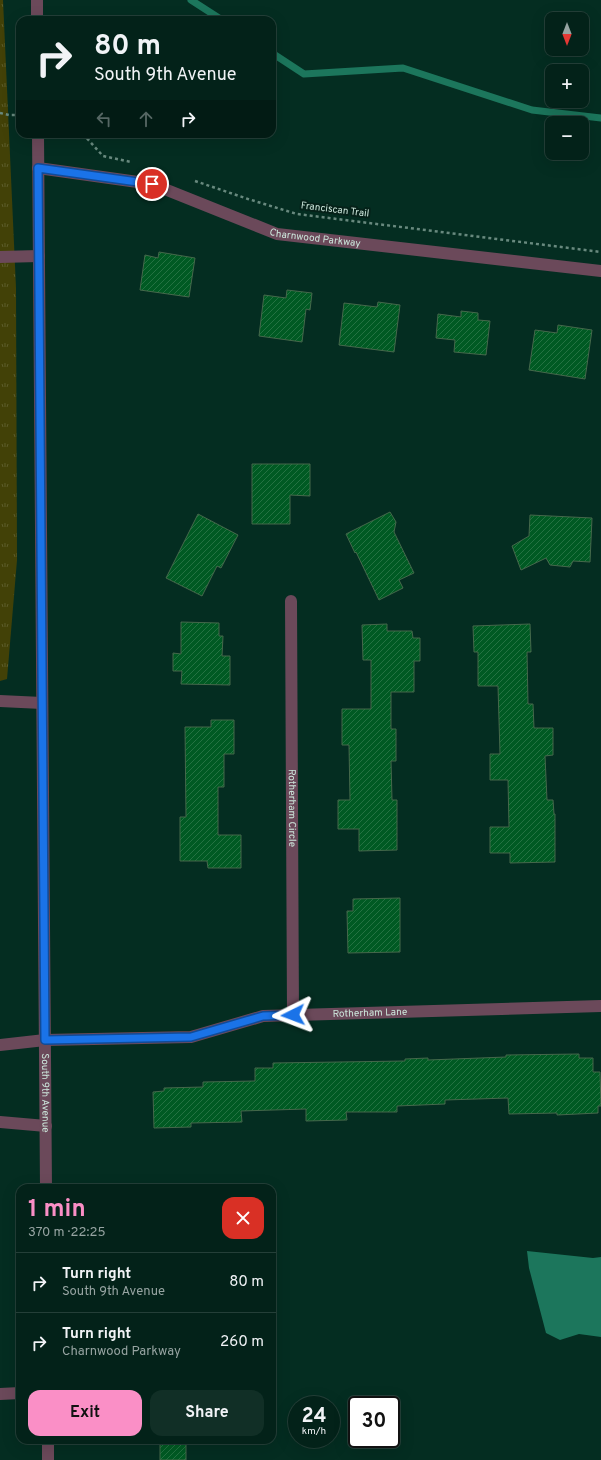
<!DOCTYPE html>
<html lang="en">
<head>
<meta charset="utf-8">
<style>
  body { margin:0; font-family:Overpass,sans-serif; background:#112f26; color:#f1f3f6; height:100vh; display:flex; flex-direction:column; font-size:15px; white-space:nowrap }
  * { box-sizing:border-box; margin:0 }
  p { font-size:13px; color:#97a4a2 }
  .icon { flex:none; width:22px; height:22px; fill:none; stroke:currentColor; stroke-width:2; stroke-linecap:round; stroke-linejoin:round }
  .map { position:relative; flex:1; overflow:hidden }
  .drawer { position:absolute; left:16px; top:1184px; width:260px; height:260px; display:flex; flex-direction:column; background:#032219; border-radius:12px; box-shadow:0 4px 16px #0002,0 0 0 1px #243f38 }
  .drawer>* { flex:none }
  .hud { position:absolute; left:16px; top:16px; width:260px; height:122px; border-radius:12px; box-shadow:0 4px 16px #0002,0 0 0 1px #243f38; background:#032219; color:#f1f3f6; overflow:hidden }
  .needle { width:26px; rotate:180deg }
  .tools { position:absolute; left:545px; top:12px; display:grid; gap:8px }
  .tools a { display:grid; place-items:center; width:44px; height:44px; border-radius:8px; background:#032219; box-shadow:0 4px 16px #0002,0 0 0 1px #243f38; font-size:20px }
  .speed { position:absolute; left:288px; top:1396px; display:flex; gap:8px; font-size:20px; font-weight:700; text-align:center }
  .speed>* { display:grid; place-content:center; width:52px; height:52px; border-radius:50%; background:#032219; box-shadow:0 4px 16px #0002,0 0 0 1px #243f38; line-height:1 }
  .speed small { font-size:10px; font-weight:400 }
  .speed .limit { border:2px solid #111; border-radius:6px; background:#fff; color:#111 }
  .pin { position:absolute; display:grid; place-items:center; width:34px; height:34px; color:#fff; margin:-17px; border:2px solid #fff; border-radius:50%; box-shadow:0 1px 4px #0007 }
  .me { position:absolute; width:44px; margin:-22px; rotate:267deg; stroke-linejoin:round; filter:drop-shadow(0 0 3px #0008) }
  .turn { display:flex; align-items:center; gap:14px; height:84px; padding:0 12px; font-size:18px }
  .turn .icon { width:52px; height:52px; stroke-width:2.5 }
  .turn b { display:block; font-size:28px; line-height:34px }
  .lanes { display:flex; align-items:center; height:38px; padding:0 12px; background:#0003; justify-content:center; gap:20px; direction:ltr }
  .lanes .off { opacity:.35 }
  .round { display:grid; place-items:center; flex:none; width:42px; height:42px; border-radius:12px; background:#112f26 }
  .summary { display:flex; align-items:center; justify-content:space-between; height:68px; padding:0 12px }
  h1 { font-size:24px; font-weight:700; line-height:30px; color:#fa8fc6 }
  .button { display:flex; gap:8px; margin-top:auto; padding:8px 12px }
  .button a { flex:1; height:46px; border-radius:12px; background:#fa8fc6; color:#111; font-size:16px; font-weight:700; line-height:46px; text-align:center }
  .button a+a { background:#112f26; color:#f1f3f6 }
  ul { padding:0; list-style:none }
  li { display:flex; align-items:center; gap:12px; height:60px; padding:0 12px; border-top:1px solid #243f38 }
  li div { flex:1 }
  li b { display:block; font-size:15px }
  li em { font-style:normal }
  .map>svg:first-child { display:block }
</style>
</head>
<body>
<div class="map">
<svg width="601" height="1460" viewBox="0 0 601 1460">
  <defs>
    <pattern id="grass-tufts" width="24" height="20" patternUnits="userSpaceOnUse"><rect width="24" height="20" fill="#424107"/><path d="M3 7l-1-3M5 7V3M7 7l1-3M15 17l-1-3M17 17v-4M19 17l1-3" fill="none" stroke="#5c5c2b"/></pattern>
    <pattern id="building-hatch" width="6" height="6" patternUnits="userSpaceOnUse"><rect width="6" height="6" fill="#005a23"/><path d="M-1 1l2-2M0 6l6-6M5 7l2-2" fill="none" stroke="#247242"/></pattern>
  </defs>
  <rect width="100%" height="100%" fill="#042d21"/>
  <path fill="url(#grass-tufts)" d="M0 0H3L16 288 17 560 7 679 0 681Z"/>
  <path fill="#1c765c" d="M527 1251 593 1258 601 1257V1337L579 1334 560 1340 546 1333 529 1268Z"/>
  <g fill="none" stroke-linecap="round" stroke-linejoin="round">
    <g stroke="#1c765c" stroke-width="7">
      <path d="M191 0 222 20"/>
      <path d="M272 53 304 74 403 68 532 110 601 118"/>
    </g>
  </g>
  <g fill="url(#building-hatch)" stroke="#45684b">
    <path d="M159 252 195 258 189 297 140 290 145 255 158 258Z"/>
    <path d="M287 290 312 293 310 310 306 309 302 342 259 336 264 295 286 298Z"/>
    <path d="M378 302 400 305 394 352 339 345 344 303 377 307Z"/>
    <path d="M461 311 478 313V320L490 321 486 355 454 352 455 340 436 338 438 314 461 317Z"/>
    <path d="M558 325 592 330 585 379 529 370 535 330 557 333Z"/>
    <path d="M252 464H310V496L290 495V524H252Z"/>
    <path d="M390 512 396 522 394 532 414 573 399 580 403 588 379 600 356 552 355 553 346 534Z"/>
    <path d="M198 514 238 535 221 568 217 566 202 596 166 578Z"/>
    <path d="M530 515 592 518 590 562 573 561 570 567 550 565 546 558 521 570 512 546 529 536Z"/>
    <path d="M181 622 219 623V636H223L222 656H230V685L181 684 182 671H173V653L181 654Z"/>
    <path d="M387 624V631H412L413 638H420V661H414V692H391V729H396V761H391L392 800H397V850L359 851V829H338V800H350L349 745H342V709H371V660H363L362 625Z"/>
    <path d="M530 624 531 652H527L528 704H533L534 728H553V755L545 756 547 800H553L554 814H555V862L510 863V853H490V827H509L508 780H490V754H500L498 686H478V652H474L473 626Z"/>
    <path d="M211 720H234V754H224V787H218V835H241V868H208L207 861H180V817H186L185 727H211Z"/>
    <path d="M400 898V952L348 953 347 911H353V899Z"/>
    <path d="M579 1054V1058H593V1072H600L601 1106H598V1113L557 1115V1113L509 1114 508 1098 445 1100V1104L397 1106V1112H346L347 1120 306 1121V1109L241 1111 242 1122 191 1123V1127L154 1128 153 1092 164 1091V1088L203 1087V1082L255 1081V1068H273V1063L405 1061V1059L428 1058V1060L506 1057V1055Z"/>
    <rect x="160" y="1440" width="26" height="20"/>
  </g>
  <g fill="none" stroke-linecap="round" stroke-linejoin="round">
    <g stroke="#68897e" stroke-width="2.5" stroke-dasharray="3 3" stroke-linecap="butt">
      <path d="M0 113 9 115H20"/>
      <path d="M83 134 103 156 131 162"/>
      <path d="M195 181 248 199 297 214 601 252"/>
    </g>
    <g stroke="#6b495a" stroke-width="12">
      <path d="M0 257 39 256"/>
      <path d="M0 701 42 703"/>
      <path d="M0 1045 45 1040"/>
      <path d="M0 1122 46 1126"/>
    </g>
    <g stroke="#6b495a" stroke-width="12">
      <path id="s1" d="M38 168 152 184 277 234 601 271"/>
      <path id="s2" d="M291 601 293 1015"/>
      <path id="s3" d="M45 1040 191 1037 263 1016 601 1006"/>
      <path d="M0 1394 20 1393"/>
    </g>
    <g stroke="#6b495a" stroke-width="12">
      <path d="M37 0V20"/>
      <path id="s4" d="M38 134 46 1188"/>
      <path d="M48 1440V1460"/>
    </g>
  </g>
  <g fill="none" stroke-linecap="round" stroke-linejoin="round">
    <defs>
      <path id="route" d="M152 184 38 168 45 1040 191 1037 263 1016 293 1015"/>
    </defs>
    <use href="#route" stroke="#114b97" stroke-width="10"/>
    <use href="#route" stroke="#1a73e8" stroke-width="7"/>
  </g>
  <g text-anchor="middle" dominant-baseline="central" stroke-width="4" stroke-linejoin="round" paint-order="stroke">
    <g font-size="10" fill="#cce6db" stroke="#062119">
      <text transform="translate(335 210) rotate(7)">Franciscan Trail</text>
      <text stroke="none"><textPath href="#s1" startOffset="288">Charnwood Parkway</textPath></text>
      <text stroke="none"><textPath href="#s2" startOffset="207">Rotherham Circle</textPath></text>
      <text stroke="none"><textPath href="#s3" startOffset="328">Rotherham Lane</textPath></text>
      <text stroke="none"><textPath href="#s4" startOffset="959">South 9th Avenue</textPath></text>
    </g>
  </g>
</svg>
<div class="tools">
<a><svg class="needle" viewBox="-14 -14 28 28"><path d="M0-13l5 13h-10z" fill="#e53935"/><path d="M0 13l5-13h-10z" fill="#97a4a2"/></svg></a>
<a>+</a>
<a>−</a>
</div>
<div class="speed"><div>24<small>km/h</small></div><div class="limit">30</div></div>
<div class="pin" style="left:152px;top:184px;background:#d93025"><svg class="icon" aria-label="arrive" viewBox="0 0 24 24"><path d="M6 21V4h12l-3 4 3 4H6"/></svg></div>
<svg class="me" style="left:293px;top:1015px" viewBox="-20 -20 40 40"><path d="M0-17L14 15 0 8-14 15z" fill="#1a73e8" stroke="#fff" stroke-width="4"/></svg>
<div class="hud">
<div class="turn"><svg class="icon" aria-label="right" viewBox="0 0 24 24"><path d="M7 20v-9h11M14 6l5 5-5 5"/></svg><div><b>80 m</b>South 9th Avenue</div></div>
<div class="lanes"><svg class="icon off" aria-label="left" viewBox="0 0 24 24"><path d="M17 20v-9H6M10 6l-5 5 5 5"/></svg><svg class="icon off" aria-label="ahead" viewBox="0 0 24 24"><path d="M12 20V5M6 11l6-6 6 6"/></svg><svg class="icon" aria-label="right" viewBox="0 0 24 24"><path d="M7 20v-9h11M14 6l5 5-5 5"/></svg></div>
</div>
<section class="drawer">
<div class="summary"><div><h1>1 min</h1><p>370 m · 22:25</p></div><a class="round" style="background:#d93025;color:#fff"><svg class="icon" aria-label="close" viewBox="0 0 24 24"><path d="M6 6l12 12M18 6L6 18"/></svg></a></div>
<ul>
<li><svg class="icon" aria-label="right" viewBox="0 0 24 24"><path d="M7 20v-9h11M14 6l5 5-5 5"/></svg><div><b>Turn right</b><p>South 9th Avenue</p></div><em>80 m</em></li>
<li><svg class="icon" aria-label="right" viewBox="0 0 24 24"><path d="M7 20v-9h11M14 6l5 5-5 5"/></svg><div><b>Turn right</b><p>Charnwood Parkway</p></div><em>260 m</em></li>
</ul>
<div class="button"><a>Exit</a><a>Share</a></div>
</section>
</div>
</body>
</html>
